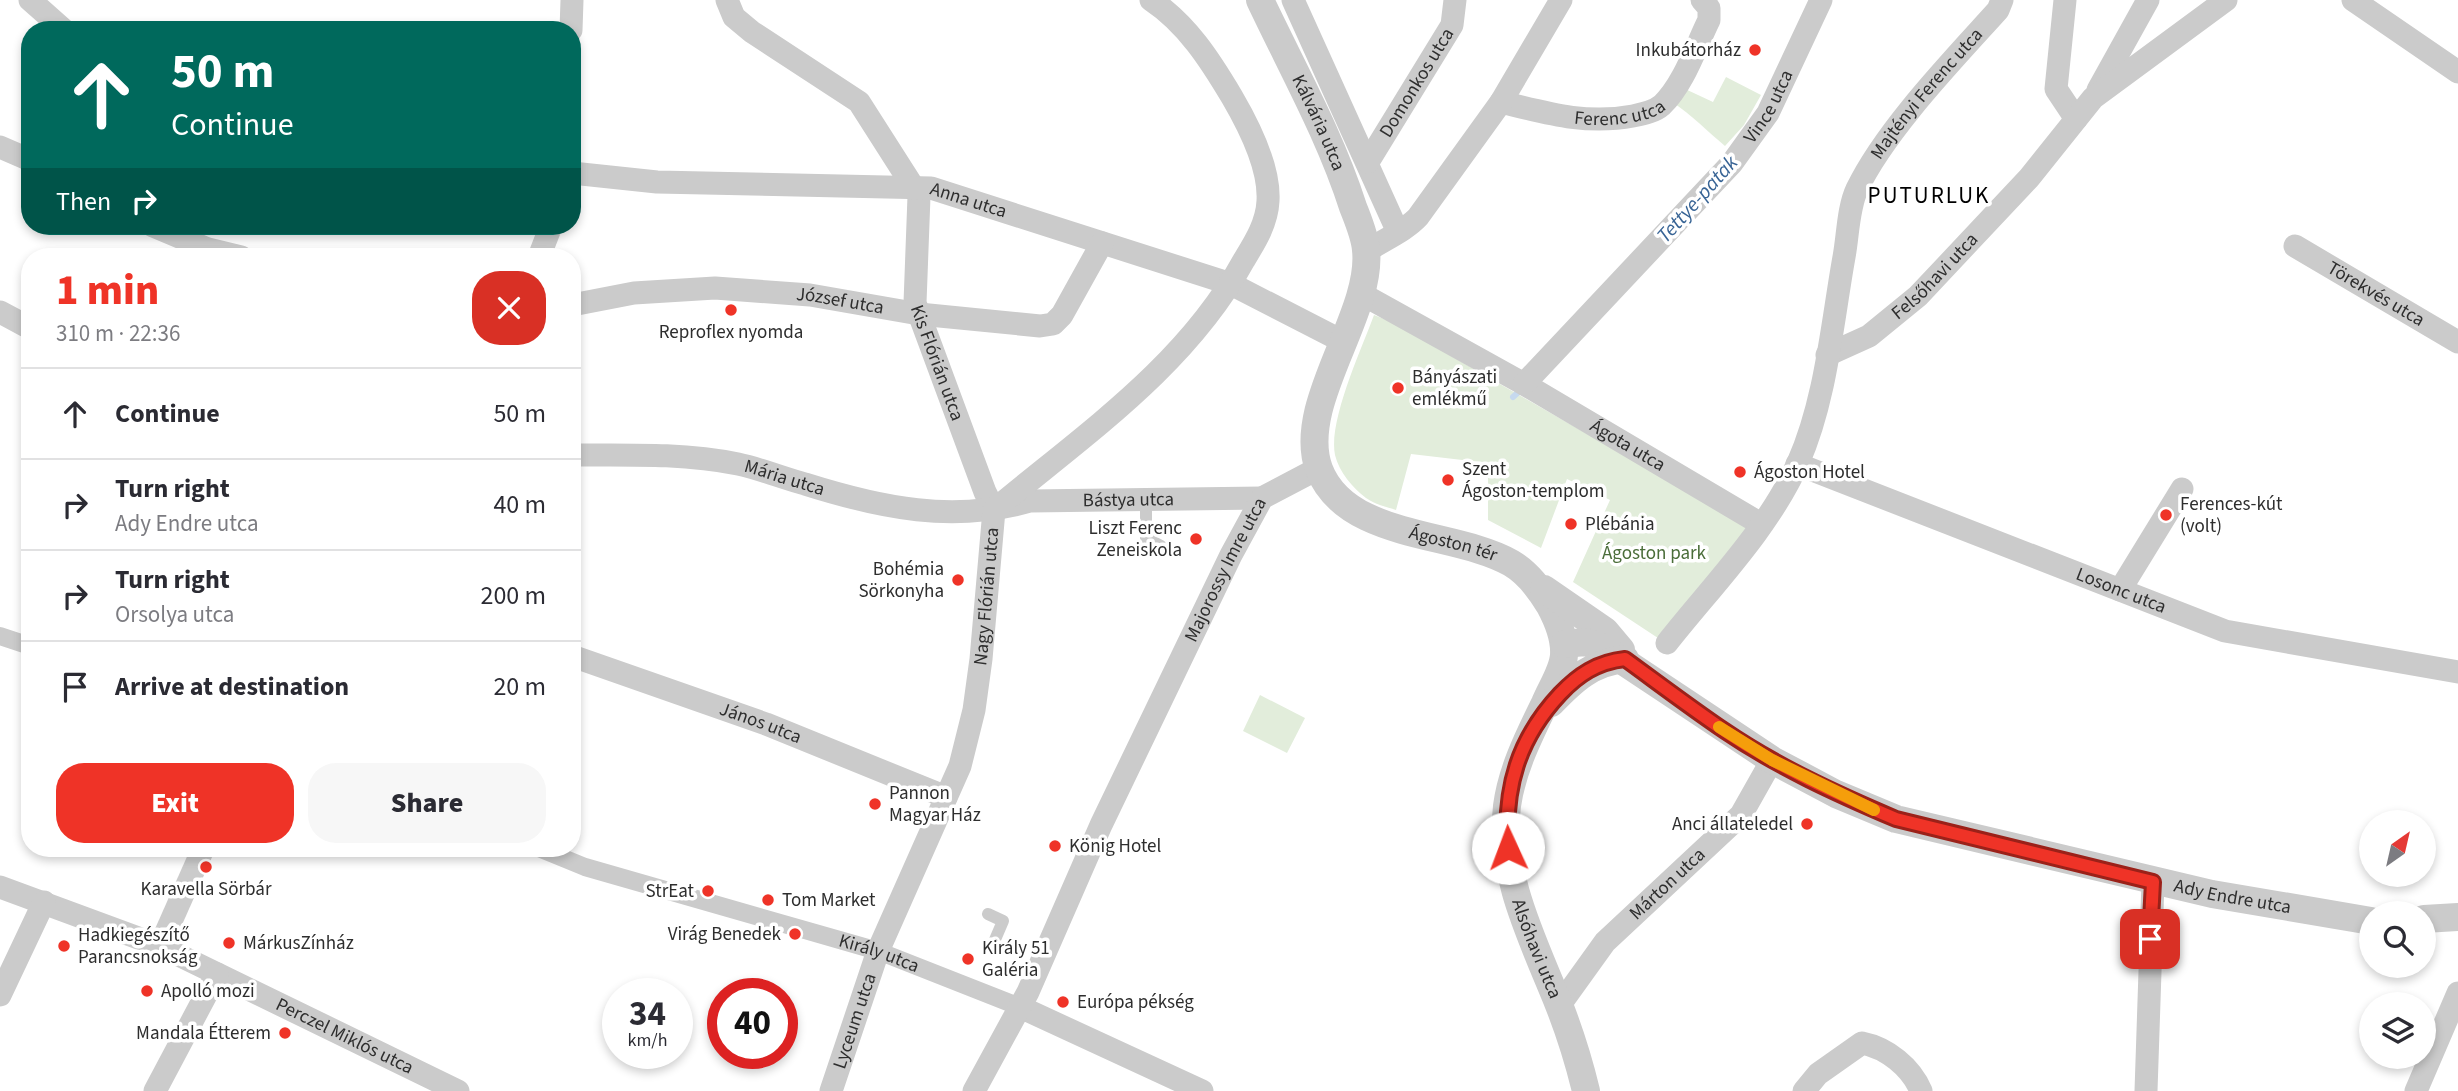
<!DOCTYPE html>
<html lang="en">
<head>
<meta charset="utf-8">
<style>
  body { margin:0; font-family:"Source Sans 3",sans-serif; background:#f7f7f7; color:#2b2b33; height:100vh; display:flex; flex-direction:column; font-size:26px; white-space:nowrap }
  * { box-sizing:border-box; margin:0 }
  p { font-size:23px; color:#7c7c81 }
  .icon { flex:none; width:38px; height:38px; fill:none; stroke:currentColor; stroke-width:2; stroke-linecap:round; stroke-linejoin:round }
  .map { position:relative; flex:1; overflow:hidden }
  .sheet { position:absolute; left:21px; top:248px; width:560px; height:609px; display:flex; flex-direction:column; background:#fff; border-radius:28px; box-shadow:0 4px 10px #0003 }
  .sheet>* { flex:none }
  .banner { position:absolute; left:21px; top:21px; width:560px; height:214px; border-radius:28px; box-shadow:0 4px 10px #0003; background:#00695c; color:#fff; overflow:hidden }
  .needle { width:46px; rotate:34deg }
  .fabs { position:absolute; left:2359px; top:810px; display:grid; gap:14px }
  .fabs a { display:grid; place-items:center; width:77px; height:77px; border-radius:50%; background:#fff; box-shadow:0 4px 10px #0003; font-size:35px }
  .speed { position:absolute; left:602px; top:978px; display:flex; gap:14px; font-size:35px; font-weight:700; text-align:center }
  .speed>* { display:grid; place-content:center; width:91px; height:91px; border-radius:50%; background:#fff; box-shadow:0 4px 10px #0003; line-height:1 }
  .speed small { font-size:18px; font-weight:400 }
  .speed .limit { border:10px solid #d22; background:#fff; color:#111 }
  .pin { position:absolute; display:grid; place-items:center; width:60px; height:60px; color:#fff; margin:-30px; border-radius:14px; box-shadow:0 4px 10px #0006 }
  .me { position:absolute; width:77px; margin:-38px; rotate:358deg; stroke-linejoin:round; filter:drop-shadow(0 0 5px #0008) }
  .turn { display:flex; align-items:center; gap:24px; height:147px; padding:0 35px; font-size:32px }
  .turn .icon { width:91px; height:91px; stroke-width:2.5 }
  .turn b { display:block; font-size:49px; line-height:60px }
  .then { display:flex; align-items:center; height:66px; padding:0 35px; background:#0003; gap:14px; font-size:26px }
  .round { display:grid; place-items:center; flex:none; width:74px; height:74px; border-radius:28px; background:#f7f7f7 }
  .head { display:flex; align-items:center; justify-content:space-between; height:119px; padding:0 35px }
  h1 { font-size:42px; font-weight:800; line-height:52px; color:#ef3327 }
  .primary-button { display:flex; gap:14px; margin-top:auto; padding:14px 35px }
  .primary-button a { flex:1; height:80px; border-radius:28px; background:#ef3327; color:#fff; font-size:28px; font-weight:800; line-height:80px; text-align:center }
  .primary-button a+a { background:#f7f7f7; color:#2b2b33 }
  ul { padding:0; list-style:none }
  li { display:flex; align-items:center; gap:21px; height:91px; padding:0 35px; border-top:2px solid #e1e1e2 }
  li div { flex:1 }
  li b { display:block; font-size:26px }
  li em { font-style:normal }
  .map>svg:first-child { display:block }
</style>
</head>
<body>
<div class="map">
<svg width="2458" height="1091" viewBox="0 0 2458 1091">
  <rect width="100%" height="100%" fill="#fff"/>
  <g fill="#e2eddb">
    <path d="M1726 77 1761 95 1744 125 1725 146C1707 131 1692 115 1672 102L1683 88 1713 102Z"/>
    <path d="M1374 315 1392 322 1751 528 1664 642 1573 582 1610 500 1567 479 1541 548 1488 520V463L1411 454 1396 510C1387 507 1374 504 1366 498 1353 488 1339 472 1335 455 1328 421 1362 348 1374 315Z"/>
    <path d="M1260 695 1305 718 1287 753 1243 731Z"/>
  </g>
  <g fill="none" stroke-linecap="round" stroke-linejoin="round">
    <path stroke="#c6d9ee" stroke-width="6" d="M1513 397 1522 389"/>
    <g stroke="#cbcbcb" stroke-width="12">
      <path d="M1146 498V538L1161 546"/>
      <path d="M988 914 1003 921 994 942"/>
    </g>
    <g stroke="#cbcbcb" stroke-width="18">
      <path d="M0 636 30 646"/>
      <path id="s1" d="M541 849 585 867 878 951 1020 1007"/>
    </g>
    <g stroke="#cbcbcb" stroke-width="23">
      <path d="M30 0 64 30"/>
      <path id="s2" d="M727 0 734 17 752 32 859 102 919 196 915 303 985 492 994 510"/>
      <path d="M1293 0 1397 230"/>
      <path d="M2065 0 2056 89 2076 119"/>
      <path d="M2353 0 2458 72"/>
      <path d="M571 30 572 0"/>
      <path d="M2098 90 2148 0"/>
      <path id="s3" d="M1501 102C1546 113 1586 125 1633 116 1643 114 1654 112 1662 105 1684 84 1696 46 1709 20V8L1702 0"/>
      <path d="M0 147 30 160"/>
      <path id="s4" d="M1368 162 1452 25 1455 0"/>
      <path id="s5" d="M572 173 657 182 931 188 1231 284 1342 341"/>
      <path d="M153 226 208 249 241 257"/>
      <path id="s6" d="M2295 246 2458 342"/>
      <path d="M1367 251C1383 240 1405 231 1418 217L1501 102 1561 0"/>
      <path d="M539 257 551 226"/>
      <path id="s7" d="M1360 293 1524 384 1761 524"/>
      <path id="s8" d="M572 305 634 293 715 288 810 295 919 314 1040 326 1053 324 1062 315 1102 243"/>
      <path d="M0 312 30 328"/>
      <path id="s9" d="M1827 355 1869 336 1918 296 2029 178 2093 98 2226 0"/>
      <path id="s10" d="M1524 384 1732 163 1768 113 1821 0"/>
      <path id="s11" d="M572 455C627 455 684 453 738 464 761 469 783 478 805 484 881 508 953 523 1030 501L1262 498"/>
      <path id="s12" d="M1797 464 2225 631 2458 672"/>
      <path d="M2120 590 2182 489"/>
      <path id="s13" d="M1667 643C1711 587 1768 530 1798 463 1826 400 1832 324 1844 257 1848 236 1848 208 1857 189 1886 129 1953 60 1998 10L2002 0"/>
      <path id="s14" d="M572 656 766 724 946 797"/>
      <path id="s15" d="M0 887 160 946 458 1091"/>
      <path d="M160 946 203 849"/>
      <path d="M0 995 44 902"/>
      <path id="s16" d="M1559 1006 1605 942 1741 815 1772 760"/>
      <path d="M1020 1007 1202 1091"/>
      <path d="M155 1091 217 974"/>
      <path id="s17" d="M831 1091 878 951 960 766 974 710 981 659 994 510C1085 434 1186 366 1244 260 1255 242 1267 223 1268 201 1270 167 1249 126 1232 97 1210 60 1187 24 1151 0"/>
      <path id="s18" d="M974 1091 1028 992 1101 825 1231 555 1262 498 1319 468"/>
      <path d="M1804 1091 1818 1074 1862 1043C1887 1048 1911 1067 1921 1091"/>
      <path d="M2146 1091 2153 882"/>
      <path d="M2416 1091 2458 993"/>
    </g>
    <g stroke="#cbcbcb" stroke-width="28">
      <path id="s19" d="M1260 0C1292 68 1330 135 1353 207 1358 220 1365 236 1366 250 1373 315 1295 404 1319 469 1346 540 1456 531 1511 563 1528 573 1540 589 1550 606 1558 621 1565 638 1564 655 1563 671 1551 688 1545 703 1529 736 1512 769 1507 806 1499 876 1534 942 1559 1005 1570 1033 1579 1062 1586 1091"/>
      <path d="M1544 589 1605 631 1621 650"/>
      <path id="s20" d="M1564 644 1585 642 1602 647 1772 760 1836 794 1896 819 2212 894 2371 921"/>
      <path d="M1551 703C1573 680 1592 662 1625 659"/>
      <path d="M2424 919 2458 917"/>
    </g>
  </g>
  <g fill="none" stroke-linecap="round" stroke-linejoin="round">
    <defs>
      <path id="route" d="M1508 848C1504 788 1518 739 1560 694 1578 675 1597 662 1625 659 1658 683 1691 708 1725 731 1778 767 1837 794 1896 819L2153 882 2150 939"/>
    </defs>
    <use href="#route" stroke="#9b2119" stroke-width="18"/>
    <use href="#route" stroke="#ef3327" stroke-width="12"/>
    <path stroke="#f59e0b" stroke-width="12" d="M1719 727 1772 760 1874 810"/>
  </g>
  <g fill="#ef3327" stroke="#fff" stroke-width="2.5">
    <circle cx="1755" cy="50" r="7"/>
    <circle cx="731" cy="310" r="7"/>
    <circle cx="1398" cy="388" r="7"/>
    <circle cx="1740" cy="472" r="7"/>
    <circle cx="1448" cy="480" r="7"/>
    <circle cx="2166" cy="515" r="7"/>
    <circle cx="1571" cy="524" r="7"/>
    <circle cx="1196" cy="539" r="7"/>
    <circle cx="958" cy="580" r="7"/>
    <circle cx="875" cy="804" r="7"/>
    <circle cx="1807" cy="824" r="7"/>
    <circle cx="1055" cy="846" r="7"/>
    <circle cx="206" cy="867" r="7"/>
    <circle cx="708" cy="891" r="7"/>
    <circle cx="768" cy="900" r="7"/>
    <circle cx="795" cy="934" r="7"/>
    <circle cx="229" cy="943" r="7"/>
    <circle cx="64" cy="946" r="7"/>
    <circle cx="968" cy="959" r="7"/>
    <circle cx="147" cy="991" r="7"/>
    <circle cx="1063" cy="1002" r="7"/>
    <circle cx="285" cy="1033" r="7"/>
  </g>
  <g text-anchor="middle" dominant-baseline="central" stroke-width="7" stroke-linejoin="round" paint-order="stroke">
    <g font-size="19" fill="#2e2e2e" stroke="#fff" text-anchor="start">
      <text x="1741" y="50" text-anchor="end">Inkubátorház</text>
      <text x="731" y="332" text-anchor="middle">Reproflex nyomda</text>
      <text x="1412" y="377">Bányászati<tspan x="1412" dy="22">emlékmű</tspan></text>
      <text x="1462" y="469">Szent<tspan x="1462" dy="22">Ágoston-templom</tspan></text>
      <text x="1754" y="472">Ágoston Hotel</text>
      <text x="2180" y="504">Ferences-kút<tspan x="2180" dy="22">(volt)</tspan></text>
      <text x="1585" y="524">Plébánia</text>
      <text x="1182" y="528" text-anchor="end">Liszt Ferenc<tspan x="1182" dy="22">Zeneiskola</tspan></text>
      <text x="944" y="569" text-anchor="end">Bohémia<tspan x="944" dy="22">Sörkonyha</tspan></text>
      <text x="889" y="793">Pannon<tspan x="889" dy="22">Magyar Ház</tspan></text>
      <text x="1793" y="824" text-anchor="end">Anci állateledel</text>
      <text x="1069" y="846">König Hotel</text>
      <text x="206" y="889" text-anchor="middle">Karavella Sörbár</text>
      <text x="694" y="891" text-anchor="end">StrEat</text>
      <text x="782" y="900">Tom Market</text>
      <text x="781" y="934" text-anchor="end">Virág Benedek</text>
      <text x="78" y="935">Hadkiegészítő<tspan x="78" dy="22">Parancsnokság</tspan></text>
      <text x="243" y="943">MárkusZínház</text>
      <text x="982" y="948">Király 51<tspan x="982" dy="22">Galéria</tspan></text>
      <text x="161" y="991">Apolló mozi</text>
      <text x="1077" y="1002">Európa pékség</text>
      <text x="271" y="1033" text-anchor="end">Mandala Étterem</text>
    </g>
    <g font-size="19" fill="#2e2e2e" stroke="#fff">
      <text stroke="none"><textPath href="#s4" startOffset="93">Domonkos utca</textPath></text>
      <text stroke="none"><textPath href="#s13" startOffset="623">Majtényi Ferenc utca</textPath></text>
      <text stroke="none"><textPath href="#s10" startOffset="371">Vince utca</textPath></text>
      <text stroke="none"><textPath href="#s3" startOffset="121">Ferenc utca</textPath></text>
      <text stroke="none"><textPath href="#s19" startOffset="136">Kálvária utca</textPath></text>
      <text stroke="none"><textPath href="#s5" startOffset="399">Anna utca</textPath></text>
      <text stroke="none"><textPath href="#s9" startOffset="135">Felsőhavi utca</textPath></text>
      <text stroke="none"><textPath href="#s6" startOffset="94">Törekvés utca</textPath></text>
      <text stroke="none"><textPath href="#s8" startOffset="270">József utca</textPath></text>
      <text stroke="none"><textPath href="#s2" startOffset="452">Kis Flórián utca</textPath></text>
      <text stroke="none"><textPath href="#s7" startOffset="308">Ágota utca</textPath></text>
      <text stroke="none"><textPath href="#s11" startOffset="215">Mária utca</textPath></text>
      <text stroke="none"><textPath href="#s11" startOffset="564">Bástya utca</textPath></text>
      <text stroke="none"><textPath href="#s19" startOffset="660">Ágoston tér</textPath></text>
      <text stroke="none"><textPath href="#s18" startOffset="579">Majorossy Imre utca</textPath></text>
      <text stroke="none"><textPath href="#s12" startOffset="348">Losonc utca</textPath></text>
      <text stroke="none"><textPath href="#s17" startOffset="522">Nagy Flórián utca</textPath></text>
      <text stroke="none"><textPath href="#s14" startOffset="200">János utca</textPath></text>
      <text stroke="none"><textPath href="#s16" startOffset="164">Márton utca</textPath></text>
      <text stroke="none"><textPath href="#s20" startOffset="726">Ady Endre utca</textPath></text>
      <text stroke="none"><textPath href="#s19" startOffset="1141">Alsóhavi utca</textPath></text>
      <text stroke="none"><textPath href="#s1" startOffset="354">Király utca</textPath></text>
      <text stroke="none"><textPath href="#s17" startOffset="74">Lyceum utca</textPath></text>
      <text stroke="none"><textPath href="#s15" startOffset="376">Perczel Miklós utca</textPath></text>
    </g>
    <g font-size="19" fill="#4a6d39" stroke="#fff">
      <text x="1654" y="553">Ágoston park</text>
    </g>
    <g font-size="21" font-style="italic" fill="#386495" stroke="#fff">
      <text transform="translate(1697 199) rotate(-48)">Tettye-patak</text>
    </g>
    <g font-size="23" letter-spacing="2" fill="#000" stroke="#fff">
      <text x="1929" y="195">PUTURLUK</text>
    </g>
  </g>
</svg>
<div class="fabs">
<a><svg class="needle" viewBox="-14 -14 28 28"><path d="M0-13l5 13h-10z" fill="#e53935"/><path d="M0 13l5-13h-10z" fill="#7c7c81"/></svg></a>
<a><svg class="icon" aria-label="search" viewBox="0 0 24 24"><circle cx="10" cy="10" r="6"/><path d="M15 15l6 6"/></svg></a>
<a><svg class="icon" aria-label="layers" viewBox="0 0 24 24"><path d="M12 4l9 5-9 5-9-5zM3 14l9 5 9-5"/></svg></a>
</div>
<div class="speed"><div>34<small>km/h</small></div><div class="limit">40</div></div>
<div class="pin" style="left:2150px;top:939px;background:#d93025"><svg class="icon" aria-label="arrive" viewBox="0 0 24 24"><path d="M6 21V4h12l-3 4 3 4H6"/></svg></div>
<svg class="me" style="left:1508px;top:848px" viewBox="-20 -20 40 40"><circle r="19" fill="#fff"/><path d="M0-13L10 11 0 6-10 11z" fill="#ef3327"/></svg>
<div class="banner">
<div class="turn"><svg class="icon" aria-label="ahead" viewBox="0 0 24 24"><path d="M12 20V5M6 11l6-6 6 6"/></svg><div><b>50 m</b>Continue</div></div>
<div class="then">Then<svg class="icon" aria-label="right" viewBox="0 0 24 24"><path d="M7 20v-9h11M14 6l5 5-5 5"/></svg></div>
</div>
<section class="sheet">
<div class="head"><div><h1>1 min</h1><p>310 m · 22:36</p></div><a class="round" style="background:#d93025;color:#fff"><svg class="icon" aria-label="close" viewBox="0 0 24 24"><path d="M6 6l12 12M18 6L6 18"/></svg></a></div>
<ul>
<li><svg class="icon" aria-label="ahead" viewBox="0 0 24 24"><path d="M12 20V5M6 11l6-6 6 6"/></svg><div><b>Continue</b></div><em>50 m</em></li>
<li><svg class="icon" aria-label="right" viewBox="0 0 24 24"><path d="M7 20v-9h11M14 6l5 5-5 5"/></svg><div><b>Turn right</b><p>Ady Endre utca</p></div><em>40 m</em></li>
<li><svg class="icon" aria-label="right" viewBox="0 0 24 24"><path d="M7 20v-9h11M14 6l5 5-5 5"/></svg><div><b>Turn right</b><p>Orsolya utca</p></div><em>200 m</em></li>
<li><svg class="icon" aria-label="arrive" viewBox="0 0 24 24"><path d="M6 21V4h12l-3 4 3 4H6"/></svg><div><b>Arrive at destination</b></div><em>20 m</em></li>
</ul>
<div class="primary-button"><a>Exit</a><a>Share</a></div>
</section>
</div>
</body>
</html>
